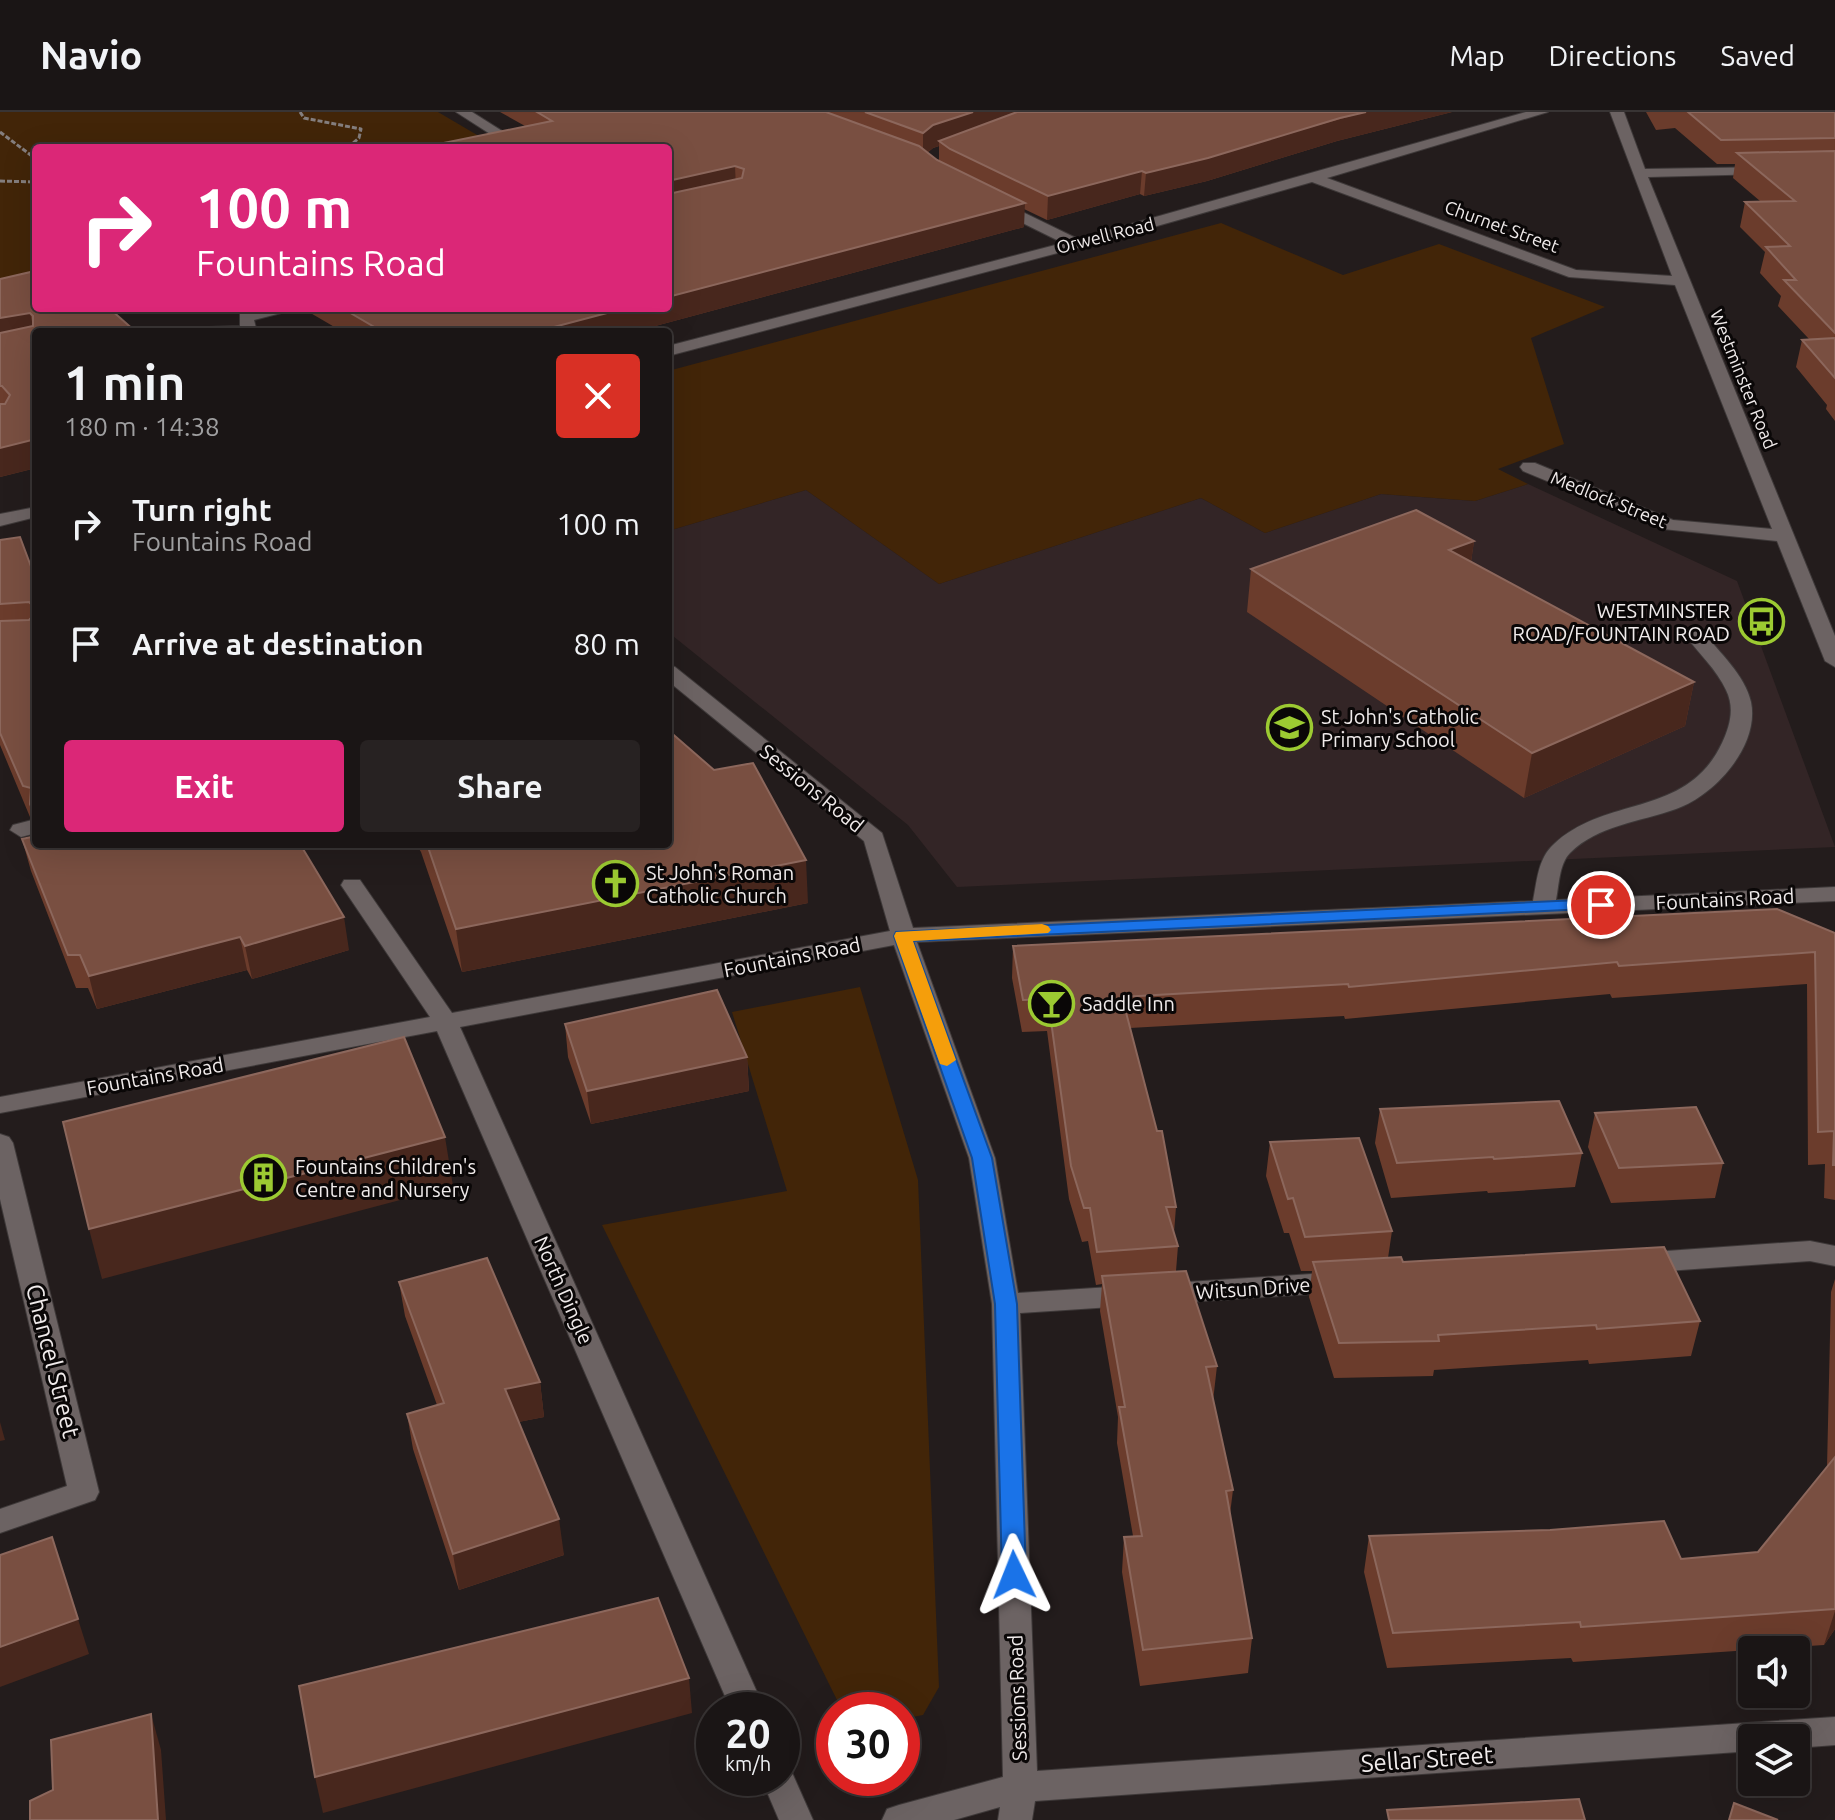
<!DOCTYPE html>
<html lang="en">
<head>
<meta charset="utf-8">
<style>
  body { margin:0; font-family:Ubuntu,sans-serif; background:#272222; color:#f1f3f6; height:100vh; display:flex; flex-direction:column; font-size:30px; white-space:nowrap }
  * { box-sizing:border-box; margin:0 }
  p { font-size:26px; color:#9f9fa0 }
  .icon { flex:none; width:44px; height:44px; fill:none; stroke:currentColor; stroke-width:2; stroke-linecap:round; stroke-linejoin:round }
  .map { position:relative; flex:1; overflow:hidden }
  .panel { position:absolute; left:32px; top:216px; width:640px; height:520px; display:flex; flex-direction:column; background:#1a1515; border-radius:8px; box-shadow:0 8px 32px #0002,0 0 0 2px #383434 }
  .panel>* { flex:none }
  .guide { position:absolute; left:32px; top:32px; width:640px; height:168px; border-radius:8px; box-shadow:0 8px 32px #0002,0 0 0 2px #383434; background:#db2777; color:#fff; overflow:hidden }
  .fabs { position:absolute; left:1738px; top:1524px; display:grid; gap:16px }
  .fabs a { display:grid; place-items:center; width:72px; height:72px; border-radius:8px; background:#1a1515; box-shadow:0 8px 32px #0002,0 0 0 2px #383434; font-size:40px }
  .speed { position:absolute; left:696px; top:1580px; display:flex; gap:16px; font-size:40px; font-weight:700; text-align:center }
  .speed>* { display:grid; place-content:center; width:104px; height:104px; border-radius:50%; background:#1a1515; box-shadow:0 8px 32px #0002,0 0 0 2px #383434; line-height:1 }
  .speed small { font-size:20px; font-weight:400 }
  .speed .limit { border:12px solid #d22; background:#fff; color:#111 }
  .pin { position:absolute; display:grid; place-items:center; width:68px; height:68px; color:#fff; margin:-34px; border:4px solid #fff; border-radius:50%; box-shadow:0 2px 8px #0007 }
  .me { position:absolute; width:88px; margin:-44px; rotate:358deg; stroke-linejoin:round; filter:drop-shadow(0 0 6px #0008) }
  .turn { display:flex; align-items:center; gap:28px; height:168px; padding:0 32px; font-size:36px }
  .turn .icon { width:104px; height:104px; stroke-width:2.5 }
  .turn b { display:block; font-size:56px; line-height:68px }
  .round { display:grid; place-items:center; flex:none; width:84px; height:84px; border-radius:8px; background:#272222 }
  .overview { display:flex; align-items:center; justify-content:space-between; height:136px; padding:0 32px }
  h1 { font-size:48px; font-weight:700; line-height:60px }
  .action { display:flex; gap:16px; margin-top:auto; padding:16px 32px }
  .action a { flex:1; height:92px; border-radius:8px; background:#db2777; color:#fff; font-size:32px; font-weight:700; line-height:92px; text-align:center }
  .action a+a { background:#272222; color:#f1f3f6 }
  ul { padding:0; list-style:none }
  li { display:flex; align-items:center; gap:24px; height:120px; padding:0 32px }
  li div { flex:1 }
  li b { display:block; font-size:30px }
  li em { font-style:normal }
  header { display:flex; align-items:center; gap:48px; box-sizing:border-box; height:112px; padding:0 40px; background:#1a1515; border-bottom:2px solid #383434 }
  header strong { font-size:38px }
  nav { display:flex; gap:44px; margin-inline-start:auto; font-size:28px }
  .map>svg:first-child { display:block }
</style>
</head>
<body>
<header>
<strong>Navio</strong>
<nav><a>Map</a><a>Directions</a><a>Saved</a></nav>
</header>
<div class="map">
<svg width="1835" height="1708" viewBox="0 0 1835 1708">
  <rect width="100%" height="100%" fill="#231c1c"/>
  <path fill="#332526" d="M1528 372 1737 469 1835 735 957 775 908 713 668 520V419L806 378 939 472 1201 386 1265 421 1381 382 1475 389Z"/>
  <g fill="#422508">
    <path d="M0 0H438L489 30 459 36H36V166L0 174Z"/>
    <path d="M1221 111 1343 163 1439 132 1605 195 1531 226 1564 332 1498 357 1528 372 1475 389 1381 382 1265 421 1201 386 939 472 806 378 668 419V259Z"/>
    <path d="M860 875 918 1068 939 1575 923 1603 902 1607V1598H850L838 1590 602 1113 787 1079 732 900Z"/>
  </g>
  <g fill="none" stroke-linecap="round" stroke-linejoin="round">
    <defs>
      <g id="minor">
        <path d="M456 0H472L529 36H512Z"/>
        <path d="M1526 0H1548L1327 66 1576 158 1672 164 1610 0H1624L1645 57 1770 55 1772 58 1765 62 1648 65 1835 524V555L1825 549 1777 429 1663 417 1523 359 1520 355 1523 351H1535L1673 408 1772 417 1675 173 1569 165 1312 70 1122 124 668 244V234L1063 131 992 96V90H1002L1078 127Z"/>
        <path d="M264 196H291L289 199 254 208 257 220H201L209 215 240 214V202Z"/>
        <path d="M36 395V405L0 414V402Z"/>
        <path d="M1696 518 1703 520C1719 540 1745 563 1751 590 1760 634 1714 684 1676 697 1640 710 1598 713 1570 741 1559 752 1559 774 1556 788L1835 775V789L917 830 995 1046 1018 1181 1342 1160 1352 1163 1356 1170 1352 1177 1342 1180 1020 1201 1037 1659 1835 1605V1633L1796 1636V1626H1752V1639L1035 1689 1032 1708H998L1000 1695 954 1708H882L887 1697 899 1693 1003 1665 992 1192 969 1046 894 833 460 915 765 1598H731L437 919 0 1001V985L430 905 341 773 344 768H360L452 901 890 819 864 729 668 569V553L675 555 882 721 913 816 1533 789C1537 769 1538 746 1554 732 1606 683 1687 706 1722 631 1730 614 1735 596 1726 578 1717 558 1699 542 1686 524Z"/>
        <path d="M36 707V721L21 725 10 718 13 713Z"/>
        <path d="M0 1022 9 1025 13 1031 99 1380 95 1388 0 1421V1397L67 1374 0 1087Z"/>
        <path d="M1810 1129 1835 1134V1154L1810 1149 1638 1161 1628 1158 1624 1151 1628 1144 1638 1141Z"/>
        <path d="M782 1653 790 1656 813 1708H779L761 1666H782Z"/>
      </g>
    </defs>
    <use href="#minor" stroke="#3e3939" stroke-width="2"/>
    <g stroke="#847e7e" stroke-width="3" stroke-dasharray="5 2" stroke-linecap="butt">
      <path d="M300 0 304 6 361 17 359 26 347 36"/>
      <path d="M0 20 36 47"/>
      <path d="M0 69 36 70"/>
    </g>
    <use href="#minor" fill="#6c6363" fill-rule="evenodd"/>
  </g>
  <g fill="#6b3c2c" fill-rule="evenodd">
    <path d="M500 0H1452L1337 29 1207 69 1144 84 1140 82 1047 108 1024 97V115L633 220H343L302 196H668L525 14ZM939 34V49L927 41 933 36Z"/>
    <path d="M1646 0H1835V309L1826 297 1827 293 1796 255 1802 228 1809 227 1778 194 1781 184 1760 161 1765 140 1740 115 1745 90 1760 89 1733 66 1735 52H1717L1675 16 1656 18Z"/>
    <path d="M35 159 36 220V356L0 365V167Z"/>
    <path d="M0 428 36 468V715L34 706 30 705 0 633Z"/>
    <path d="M1474 429 1471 450 1694 570 1685 614 1524 686 1247 500 1251 457Z"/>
    <path d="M22 727 349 838 252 867 247 858 97 897 88 876H76L31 759Z"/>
    <path d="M416 732H668L808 791 462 860 421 740Z"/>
    <path d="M1835 821V1088L1824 1086 1825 1052 1808 1053 1807 872 1612 886 1610 882 1345 907 1344 904 1130 916 1176 1095 1174 1121 1178 1134 1176 1159 1217 1254 1213 1289 1233 1378 1230 1402 1252 1526 1248 1561 1140 1574 1122 1460 1124 1425 1133 1424 1117 1331 1118 1305 1100 1199 1102 1172 1096 1173 1088 1129 1082 1130 1069 1087 1047 919 1022 920 1012 866 1013 834Z"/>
    <path d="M565 912 747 945 749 979 591 1012 568 945Z"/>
    <path d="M1380 997 1582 1041 1575 1075 1488 1081 1487 1079 1391 1086 1375 1031Z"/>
    <path d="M1595 1001 1723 1051 1715 1086 1611 1091 1588 1035Z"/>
    <path d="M1270 1030 1392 1119 1388 1146 1403 1150 1700 1209 1691 1244 1589 1252 1588 1248 1434 1258 1433 1264 1334 1266 1309 1185 1312 1159H1301L1289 1121H1284L1266 1064Z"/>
    <path d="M1835 1167V1517L1824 1533 1573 1550 1571 1546 1387 1556 1364 1460 1369 1424 1681 1447 1758 1440 1827 1355 1831 1180Z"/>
    <path d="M399 1170 540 1270 544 1305 518 1310 564 1443 459 1478 413 1337 407 1302 437 1293 405 1204Z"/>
  </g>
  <g fill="#48271d">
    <path d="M973 0H1039L939 29V34L933 36 923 44V21L933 13Z"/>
    <path d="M1366 0H1452L1337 29 1207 69 1144 84 1146 61Z"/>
    <path d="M735 54 736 77 668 93V69Z"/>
    <path d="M1142 59 1140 82 1047 108 1048 84Z"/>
    <path d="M1025 91 1024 115 633 220H535L626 196H668V185Z"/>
    <path d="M30 201 36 227 0 233V206Z"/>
    <path d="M36 327V356L0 365V336Z"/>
    <path d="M1474 429 1468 471 1449 438Z"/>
    <path d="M1694 570 1685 614 1524 686 1532 641Z"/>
    <path d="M806 748 808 791 462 860 456 817Z"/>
    <path d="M344 805 349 838 252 867 245 834Z"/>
    <path d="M240 825 247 858 97 897 89 864Z"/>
    <path d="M747 945 749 979 591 1012 587 979Z"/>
    <path d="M445 1025 453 1074 102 1167 89 1117Z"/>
    <path d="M540 1270 544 1305 509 1312 505 1277Z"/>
    <path d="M0 1310 5 1328 0 1329Z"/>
    <path d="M559 1407 564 1443 459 1478 453 1442Z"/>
    <path d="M1835 1499V1517L1824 1533Z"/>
    <path d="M78 1507 89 1542 0 1575V1535Z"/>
    <path d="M689 1566 692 1601 323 1701 315 1665Z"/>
    <path d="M151 1602 161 1638 166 1708H158Z"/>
  </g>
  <g fill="#794f41" stroke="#8c675c" stroke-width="2">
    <path d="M537 0H826L919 34 937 48 1025 91 668 185V82L742 66 744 57 735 54 668 69V36H419L552 9Z"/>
    <path d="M865 0H973L933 13 923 21Z"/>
    <path d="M1017 0H1366L1340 6 1208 46 1146 61 1142 59 1048 84 950 37 939 29Z"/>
    <path d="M1688 0H1835V26L1721 28Z"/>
    <path d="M1835 39V221L1784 168H1796L1766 135 1790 134 1745 90 1795 89 1737 41Z"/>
    <path d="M35 159 36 161V196H109L136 220H36V327L0 336V292H5L10 283 2 274H0V221L33 214V204L30 201 0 206V167Z"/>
    <path d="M342 196H626L535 220H383Z"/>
    <path d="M1835 226V266L1802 228Z"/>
    <path d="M1416 398 1474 429 1449 438 1694 570 1532 641 1251 457Z"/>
    <path d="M20 425 36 468V706L30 692 31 676 23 674 0 621V509L29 508 32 505V493L29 490 0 492V428Z"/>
    <path d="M668 618 714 658 753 651 806 748 456 817 427 732H668Z"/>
    <path d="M36 724V732H300L344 805 245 834 240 825 89 864 80 843H68L22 727Z"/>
    <path d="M1777 797 1835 821V1053H1833L1834 1019 1818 1020 1815 840 1619 854 1617 850 1349 875 1348 872 1122 885 1157 1019H1162L1176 1095H1166L1178 1134 1097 1140 1090 1096H1084L1071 1054 1048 887 1023 888 1013 834Z"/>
    <path d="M717 878 747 945 587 979 565 912Z"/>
    <path d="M404 925 445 1025 89 1117 63 1010Z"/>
    <path d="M1559 989 1582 1041 1494 1047 1493 1045 1397 1051 1380 997Z"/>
    <path d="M1696 995 1723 1051 1619 1056 1595 1001Z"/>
    <path d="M1359 1026 1392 1119 1305 1125 1293 1086 1288 1087 1270 1030Z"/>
    <path d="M1664 1135 1700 1209 1597 1217 1596 1213 1438 1223 1439 1229 1339 1231 1313 1150 1401 1145 1403 1150Z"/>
    <path d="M487 1146 540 1270 505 1277 559 1407 453 1442 407 1302 444 1291 399 1170Z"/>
    <path d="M1186 1159 1217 1254 1206 1255 1233 1378 1226 1379 1252 1526 1143 1538 1124 1425 1142 1424 1119 1295H1125L1102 1164Z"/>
    <path d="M1835 1345V1497L1581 1515 1580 1510 1393 1521 1369 1424 1550 1418 1664 1409 1681 1447 1758 1440Z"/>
    <path d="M52 1425 78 1507 0 1535V1443Z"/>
    <path d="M658 1486 689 1566 315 1665 299 1574Z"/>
    <path d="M151 1602 158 1708H30V1689L53 1678 51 1628Z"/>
    <path d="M1579 1687 1585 1708H1389L1387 1698Z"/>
    <path d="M1734 1691 1778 1708H1729Z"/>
  </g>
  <path fill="#1a73e8" stroke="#114b97" stroke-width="2" d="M1601 787 1610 793 1607 796 913 829 992 1046 1017 1192 1026 1463 1022 1470 1014 1473 1005 1470 1002 1463 995 1192 972 1046 894 824 896 820Z"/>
  <path fill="#f59e0b" d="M1042 812 1048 814 1051 818 1048 821 913 829 956 948 947 954 940 952 894 824 896 820Z"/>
  <defs>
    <symbol id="bus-ring" viewBox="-11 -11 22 22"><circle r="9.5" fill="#0a0707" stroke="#9cca32" stroke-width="1.5"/><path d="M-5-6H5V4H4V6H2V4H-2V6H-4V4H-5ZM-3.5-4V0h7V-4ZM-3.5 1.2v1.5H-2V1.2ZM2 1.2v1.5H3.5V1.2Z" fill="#9cca32"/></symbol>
    <symbol id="school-ring" viewBox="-11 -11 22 22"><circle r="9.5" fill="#0a0707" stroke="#9cca32" stroke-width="1.5"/><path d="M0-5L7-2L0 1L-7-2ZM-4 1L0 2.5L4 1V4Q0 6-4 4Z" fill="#9cca32"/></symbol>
    <symbol id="church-ring" viewBox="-11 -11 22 22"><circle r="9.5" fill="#0a0707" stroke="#9cca32" stroke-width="1.5"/><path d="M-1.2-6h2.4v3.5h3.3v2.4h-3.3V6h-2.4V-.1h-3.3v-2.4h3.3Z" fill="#9cca32"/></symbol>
    <symbol id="bar-ring" viewBox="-11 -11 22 22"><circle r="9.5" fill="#0a0707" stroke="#9cca32" stroke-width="1.5"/><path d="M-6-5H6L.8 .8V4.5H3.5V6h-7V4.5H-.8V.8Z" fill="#9cca32"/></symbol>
    <symbol id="building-ring" viewBox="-11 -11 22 22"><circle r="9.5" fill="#0a0707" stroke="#9cca32" stroke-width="1.5"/><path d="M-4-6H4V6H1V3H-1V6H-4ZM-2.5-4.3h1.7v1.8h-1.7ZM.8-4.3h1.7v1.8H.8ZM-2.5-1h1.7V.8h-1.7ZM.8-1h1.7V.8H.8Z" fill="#9cca32"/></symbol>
  </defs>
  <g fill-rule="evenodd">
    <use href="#bus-ring" x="1736" y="484" width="51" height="51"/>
    <use href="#school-ring" x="1264" y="590" width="51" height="51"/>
    <use href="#church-ring" x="590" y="746" width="51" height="51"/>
    <use href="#bar-ring" x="1026" y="866" width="51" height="51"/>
    <use href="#building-ring" x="238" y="1040" width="51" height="51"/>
  </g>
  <g text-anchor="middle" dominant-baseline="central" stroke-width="6" stroke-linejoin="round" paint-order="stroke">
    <g font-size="18" fill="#f0ebeb" stroke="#0a0707">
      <text transform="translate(1502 114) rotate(20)">Churnet Street</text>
      <text transform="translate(1105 123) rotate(-14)">Orwell Road</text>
      <text transform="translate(1744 267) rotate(68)">Westminster Road</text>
      <text transform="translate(1609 387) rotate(22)">Medlock Street</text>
    </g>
    <g font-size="20" fill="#f0ebeb" stroke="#0a0707" text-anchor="start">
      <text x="1730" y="498" text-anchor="end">WESTMINSTER<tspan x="1730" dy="23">ROAD/FOUNTAIN ROAD</tspan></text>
      <text x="1321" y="604">St John's Catholic<tspan x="1321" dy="23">Primary School</tspan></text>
      <text x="646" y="760">St John's Roman<tspan x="646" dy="23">Catholic Church</tspan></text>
      <text x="1082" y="891">Saddle Inn</text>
      <text x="295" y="1054">Fountains Children's<tspan x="295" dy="23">Centre and Nursery</tspan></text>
    </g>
    <g font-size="20" fill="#f0ebeb" stroke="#0a0707">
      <text transform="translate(812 676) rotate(39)">Sessions Road</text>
      <text transform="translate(1725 787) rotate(-3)">Fountains Road</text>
      <text transform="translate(792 845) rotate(-11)">Fountains Road</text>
      <text transform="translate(155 964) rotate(-10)">Fountains Road</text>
      <text transform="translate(1253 1176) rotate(-4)">Witsun Drive</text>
      <text transform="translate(564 1178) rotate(66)">North Dingle</text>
      <text transform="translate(1017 1586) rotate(-92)">Sessions Road</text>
    </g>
    <g font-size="24" fill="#f0ebeb" stroke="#0a0707">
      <text transform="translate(53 1249) rotate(76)">Chancel Street</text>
      <text transform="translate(1427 1647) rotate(-4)">Sellar Street</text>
    </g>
  </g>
</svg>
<div class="fabs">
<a><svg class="icon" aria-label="sound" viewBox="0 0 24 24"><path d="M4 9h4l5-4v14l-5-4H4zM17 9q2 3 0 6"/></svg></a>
<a><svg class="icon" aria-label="layers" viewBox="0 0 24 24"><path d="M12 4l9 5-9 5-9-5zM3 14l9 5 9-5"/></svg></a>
</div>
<div class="speed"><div>20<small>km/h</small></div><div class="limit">30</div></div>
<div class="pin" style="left:1601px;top:793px;background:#d93025"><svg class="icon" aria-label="arrive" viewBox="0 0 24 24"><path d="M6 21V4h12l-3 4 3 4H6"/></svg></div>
<svg class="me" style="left:1014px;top:1463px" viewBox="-20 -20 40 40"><path d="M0-17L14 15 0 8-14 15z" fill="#1a73e8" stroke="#fff" stroke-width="4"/></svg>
<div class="guide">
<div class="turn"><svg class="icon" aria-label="right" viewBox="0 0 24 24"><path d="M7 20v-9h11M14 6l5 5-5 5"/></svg><div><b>100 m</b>Fountains Road</div></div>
</div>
<section class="panel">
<div class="overview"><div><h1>1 min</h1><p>180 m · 14:38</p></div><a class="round" style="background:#d93025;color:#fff"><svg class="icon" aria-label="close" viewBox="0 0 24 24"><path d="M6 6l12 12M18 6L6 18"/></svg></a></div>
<ul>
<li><svg class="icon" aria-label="right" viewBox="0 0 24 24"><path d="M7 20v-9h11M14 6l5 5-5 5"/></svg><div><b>Turn right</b><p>Fountains Road</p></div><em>100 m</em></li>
<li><svg class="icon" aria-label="arrive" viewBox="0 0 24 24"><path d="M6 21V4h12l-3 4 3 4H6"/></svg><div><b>Arrive at destination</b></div><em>80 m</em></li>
</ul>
<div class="action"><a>Exit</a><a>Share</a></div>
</section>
</div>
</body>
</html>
